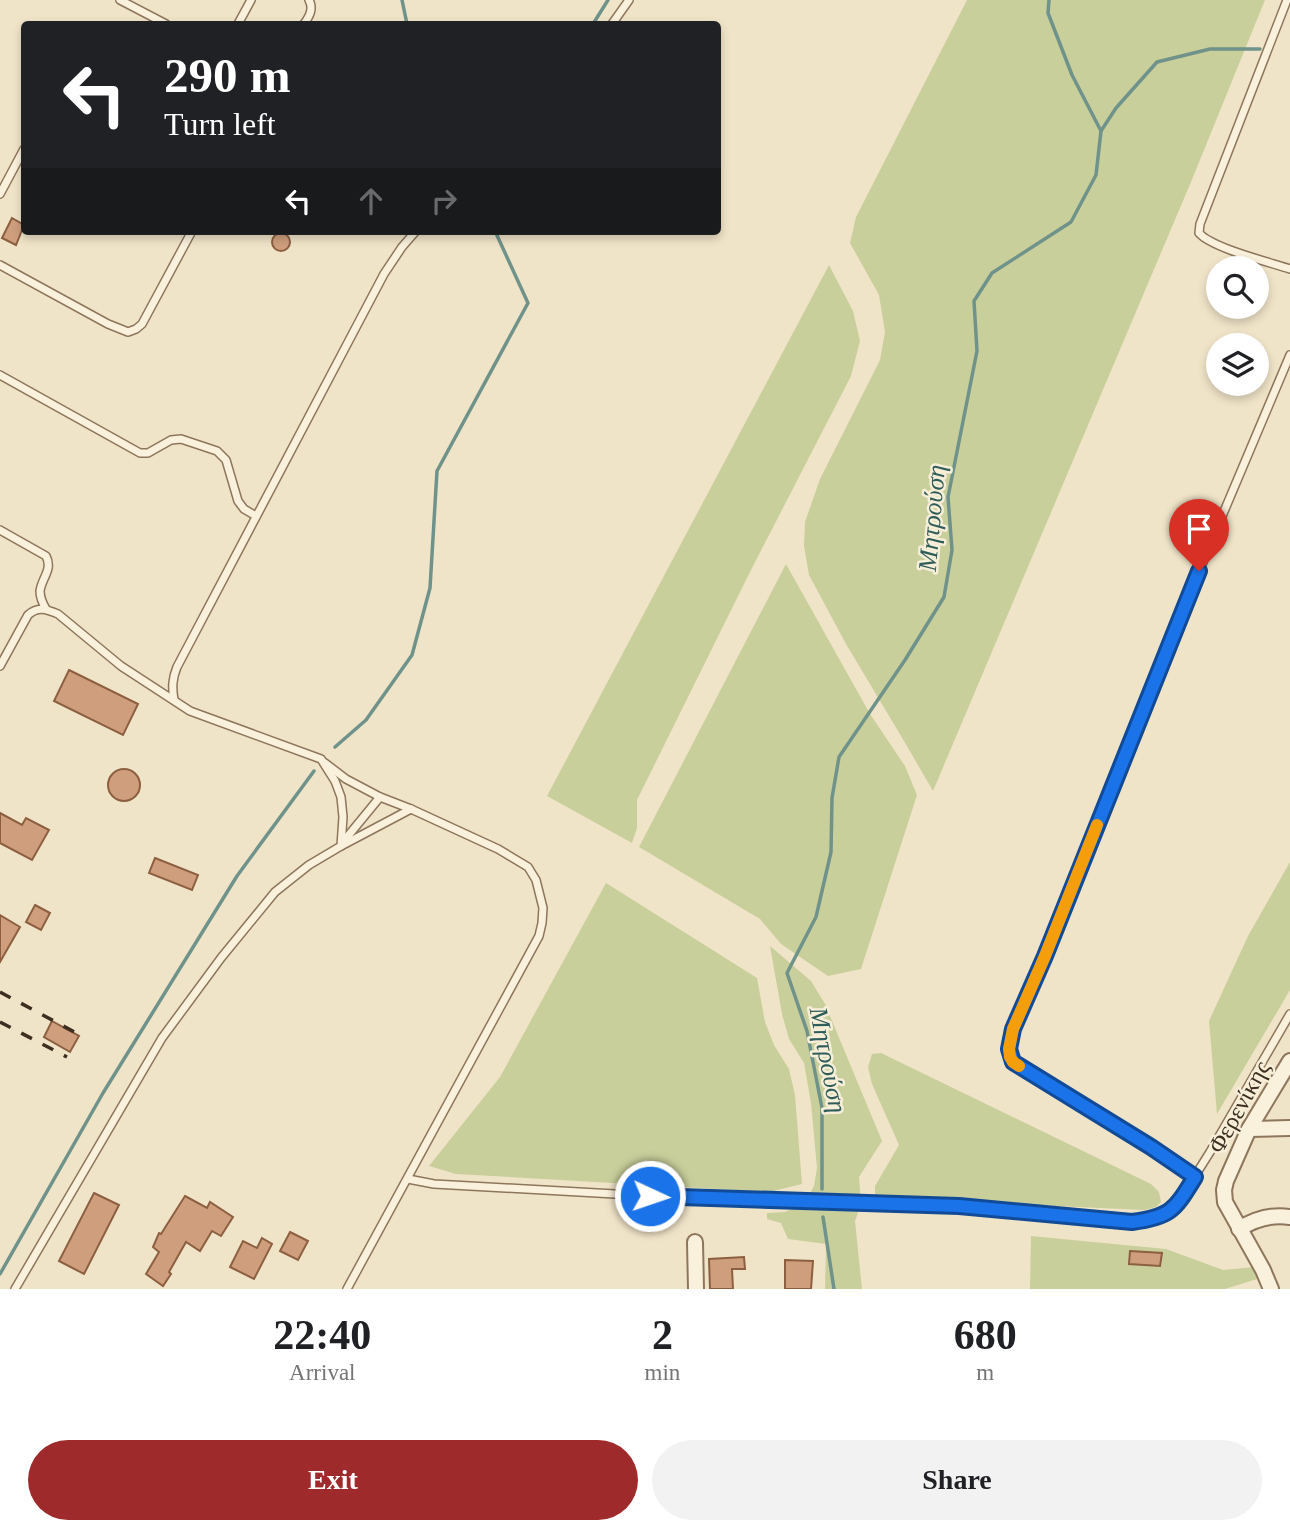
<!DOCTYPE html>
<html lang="en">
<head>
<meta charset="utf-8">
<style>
  body { margin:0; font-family:Georgia,serif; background:#f2f2f2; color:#202124; height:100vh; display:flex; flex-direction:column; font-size:26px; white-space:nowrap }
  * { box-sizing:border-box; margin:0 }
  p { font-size:23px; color:#757577 }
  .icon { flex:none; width:38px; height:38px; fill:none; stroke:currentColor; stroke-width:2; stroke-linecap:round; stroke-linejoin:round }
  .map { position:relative; height:1289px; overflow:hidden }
  .drawer { display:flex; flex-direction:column; background:#fff; flex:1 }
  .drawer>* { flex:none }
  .guide { position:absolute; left:21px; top:21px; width:700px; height:214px; border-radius:7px; box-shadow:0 4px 10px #0003; background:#202124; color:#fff; overflow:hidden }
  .controls { position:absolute; left:1206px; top:256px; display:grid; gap:14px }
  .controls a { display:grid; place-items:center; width:63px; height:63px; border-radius:50%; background:#fff; box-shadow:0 4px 10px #0003; font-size:35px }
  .pin { position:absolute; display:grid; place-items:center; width:60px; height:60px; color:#fff; margin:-72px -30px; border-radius:50% 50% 50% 0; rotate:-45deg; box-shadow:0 0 7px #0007 }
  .pin .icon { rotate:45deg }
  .me { position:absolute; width:77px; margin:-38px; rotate:93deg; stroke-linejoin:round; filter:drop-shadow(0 0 5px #0008) }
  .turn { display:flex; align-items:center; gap:24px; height:147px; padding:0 28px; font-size:32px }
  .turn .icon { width:91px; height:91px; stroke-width:2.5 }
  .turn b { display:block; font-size:49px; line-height:60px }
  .lanes { display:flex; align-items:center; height:66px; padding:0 28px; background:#0003; justify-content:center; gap:35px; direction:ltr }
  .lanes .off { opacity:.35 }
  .eta { display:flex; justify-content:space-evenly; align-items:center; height:119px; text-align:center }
  .eta b { font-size:42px; font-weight:700; line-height:49px }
  .button { display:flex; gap:14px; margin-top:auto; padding:14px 28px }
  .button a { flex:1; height:80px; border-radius:42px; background:#9e2a2b; color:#fff; font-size:28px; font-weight:700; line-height:80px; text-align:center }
  .button a+a { background:#f2f2f2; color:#202124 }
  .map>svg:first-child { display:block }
</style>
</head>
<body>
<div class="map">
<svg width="1290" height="1289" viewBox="0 0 1290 1289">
  <rect width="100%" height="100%" fill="#f0e4c8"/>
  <g fill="#c9cf9b">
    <path d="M967 0H1265L1191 182 933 791 904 741 846 644 809 575 804 546 805 522 820 479 880 360 885 332 879 295 850 243 856 217Z"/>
    <path d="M829 265 853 311 860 341 851 376 751 570 637 800V828L632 843 547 796Z"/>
    <path d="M786 564 870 714 905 766 917 795 861 969 828 976 781 944 760 919 639 847Z"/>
    <path d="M1290 862V990L1217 1114 1209 1021 1248 936Z"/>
    <path d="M606 883 757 978 765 1022 774 1045 789 1069 795 1095 802 1184 769 1192 456 1174 429 1166 500 1077Z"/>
    <path d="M770 946 811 981 825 1004 882 1141 859 1177 861 1204 855 1221 862 1289H825L826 1244 788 1239 781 1223 767 1219V1213L785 1212 805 1203 814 1186 817 1168 811 1103 804 1063 789 1039 782 1014Z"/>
    <path d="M881 1053 1151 1184 1159 1192 1161 1202 1156 1207 1145 1210 875 1198V1186L899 1145 872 1084 868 1067 872 1054Z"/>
    <path d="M1031 1236 1166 1249 1223 1270 1255 1267 1257 1279 1225 1289H1030Z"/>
  </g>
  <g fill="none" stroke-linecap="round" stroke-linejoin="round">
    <g stroke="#6f938a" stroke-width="3.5">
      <path d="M402 0 407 24"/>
      <path d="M593 24 608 0"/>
      <path d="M1101 131 1116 108 1157 62 1210 49H1260"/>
      <path d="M335 747 366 720 412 655 430 588 437 471 528 303 495 231"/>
      <path d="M822 1189V1108L807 1031 787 973 816 917 831 852 832 798 839 757 905 660 944 597 952 550 948 497 977 351 974 301 992 273 1071 222 1096 175 1101 131 1072 75 1048 13 1049 0"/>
      <path d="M823 1217 834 1289"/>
      <path d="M0 1274 103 1093 237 876 314 771"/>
    </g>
  </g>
  <g fill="#cf9f7d" stroke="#8d5f41" stroke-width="2">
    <path d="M12 218 24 225 16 245 2 238Z"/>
    <circle cx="281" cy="242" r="9"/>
    <path d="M69 670 138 704 123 735 54 701Z"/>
    <circle cx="124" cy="785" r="16"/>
    <path d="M0 813 22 825 26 818 49 830 32 860 0 843Z"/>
    <path d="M155 858 198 875 192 890 149 873Z"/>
    <path d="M35 905 50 913 41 930 26 922Z"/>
    <path d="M0 915 20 927 0 962Z"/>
    <path d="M52 1021 79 1036 70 1052 44 1037Z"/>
    <path d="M94 1193 119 1205 84 1274 59 1261Z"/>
    <path d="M185 1196 207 1208 210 1202 233 1217 221 1236 212 1231 200 1251 186 1242 169 1272 171 1274 163 1286 146 1274 159 1252 153 1247 159 1233 161 1234Z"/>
    <path d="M290 1232 308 1241 298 1260 280 1251Z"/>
    <path d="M262 1238 272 1244 254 1279 230 1267 243 1241 257 1248Z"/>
    <path d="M1130 1251 1162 1253 1160 1266 1129 1264Z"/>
    <path d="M744 1257 745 1269H732L733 1289H710L709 1259Z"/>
    <path d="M785 1260 813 1261 811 1289H785Z"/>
  </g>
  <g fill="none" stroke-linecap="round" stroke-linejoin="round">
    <defs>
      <g id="lane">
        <path d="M120 0 166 24"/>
        <path d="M1287 0 1200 224 1199 233C1212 248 1269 262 1290 269"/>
        <path d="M238 24 251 0"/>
        <path d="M304 24C309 17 314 9 309 0"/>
        <path d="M612 24 629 0"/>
        <path d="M0 194 24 149"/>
        <path d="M0 265 108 324 128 332 136 329 142 324 192 231"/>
        <path d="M0 375 140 453H148L171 440 181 439 217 451 226 460 238 501 244 509 256 516"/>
        <path d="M0 530 46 556C53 570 42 577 40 591 40 597 43 604 46 609"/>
        <path d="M0 666 28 615C38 606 46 609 58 614L121 666 190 711 321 759 335 781 341 797 343 817 341 846 309 865 275 892 221 958 162 1038 15 1289"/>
        <path d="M174 700C172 688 172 679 177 667L384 274 402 247 416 231"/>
        <path d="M325 763 346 779 380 797 411 809 498 849 528 867 536 880 543 908 542 923 539 936 347 1289"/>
        <path d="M343 842 380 797"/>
        <path d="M341 846 411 809"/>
        <path d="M1195 1176 1151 1147 1012 1062 1008 1049 1013 1029 1045 955 1163 665 1209 547 1290 355"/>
        <path d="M408 1179 434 1184 704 1199 959 1206 1132 1222C1151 1220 1164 1217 1178 1203L1210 1152 1290 1014"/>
      </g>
      <g id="street">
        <path d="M1249 1129 1290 1128"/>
        <path d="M1239 1229C1255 1219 1271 1214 1290 1217"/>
        <path d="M695 1242 696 1289"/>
        <path d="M1271 1289 1263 1270 1225 1202 1224 1190 1226 1181 1249 1129 1290 1061"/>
      </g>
    </defs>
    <use href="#lane" stroke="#8d765c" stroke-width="10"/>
    <use href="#street" stroke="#8d765c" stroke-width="18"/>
    <use href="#lane" stroke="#faf1dc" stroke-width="7"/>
    <use href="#street" stroke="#faf1dc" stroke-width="14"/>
    <g stroke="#3d2e20" stroke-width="3.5" stroke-dasharray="12 12" stroke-linecap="butt">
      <path d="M0 992 80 1035"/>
      <path d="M0 1022 67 1057"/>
    </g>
  </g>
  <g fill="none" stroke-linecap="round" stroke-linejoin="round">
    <defs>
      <path id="route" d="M650 1196 959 1206 1132 1222C1172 1217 1175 1209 1195 1177L1151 1147 1013 1062 1009 1049 1013 1029 1045 956 1199 571"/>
    </defs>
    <use href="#route" stroke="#114b97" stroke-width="18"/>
    <use href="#route" stroke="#1a73e8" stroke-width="12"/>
    <path stroke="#f59e0b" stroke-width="12" d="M1019 1066 1013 1062 1010 1057 1009 1049 1013 1029 1045 956 1097 825"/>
  </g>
  <g text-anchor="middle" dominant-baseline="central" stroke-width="5" stroke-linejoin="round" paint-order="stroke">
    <g font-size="24" fill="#3d2e20" stroke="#f7eed8">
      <text transform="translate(1239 1107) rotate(-61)">Φερενίκης</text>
    </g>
    <g font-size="26" font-style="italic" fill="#2f5d5a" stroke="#f7eed8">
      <text transform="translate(932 518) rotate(-85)">Μητρούση</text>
      <text transform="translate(828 1060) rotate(79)">Μητρούση</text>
    </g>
  </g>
</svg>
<div class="controls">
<a><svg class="icon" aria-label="search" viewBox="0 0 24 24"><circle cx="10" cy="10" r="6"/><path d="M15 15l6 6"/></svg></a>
<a><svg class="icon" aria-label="layers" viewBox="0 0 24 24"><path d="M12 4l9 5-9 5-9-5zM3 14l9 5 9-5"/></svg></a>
</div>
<div class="pin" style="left:1199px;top:571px;background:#d93025"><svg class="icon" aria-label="arrive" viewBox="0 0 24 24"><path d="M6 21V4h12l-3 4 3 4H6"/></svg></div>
<svg class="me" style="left:650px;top:1196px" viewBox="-20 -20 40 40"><circle r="17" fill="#1a73e8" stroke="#fff" stroke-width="3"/><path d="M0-11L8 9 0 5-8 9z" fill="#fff"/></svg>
<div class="guide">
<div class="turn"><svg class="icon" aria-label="left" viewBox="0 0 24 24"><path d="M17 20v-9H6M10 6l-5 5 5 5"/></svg><div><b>290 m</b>Turn left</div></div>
<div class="lanes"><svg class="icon" aria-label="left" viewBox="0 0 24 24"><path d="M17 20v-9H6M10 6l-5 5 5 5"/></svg><svg class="icon off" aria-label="ahead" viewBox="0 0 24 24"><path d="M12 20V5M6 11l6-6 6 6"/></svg><svg class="icon off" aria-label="right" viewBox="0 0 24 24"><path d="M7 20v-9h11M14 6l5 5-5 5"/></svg></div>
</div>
</div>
<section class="drawer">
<div class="eta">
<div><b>22:40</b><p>Arrival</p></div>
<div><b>2</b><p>min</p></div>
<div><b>680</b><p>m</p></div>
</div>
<div class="button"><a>Exit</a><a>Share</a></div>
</section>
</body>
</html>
